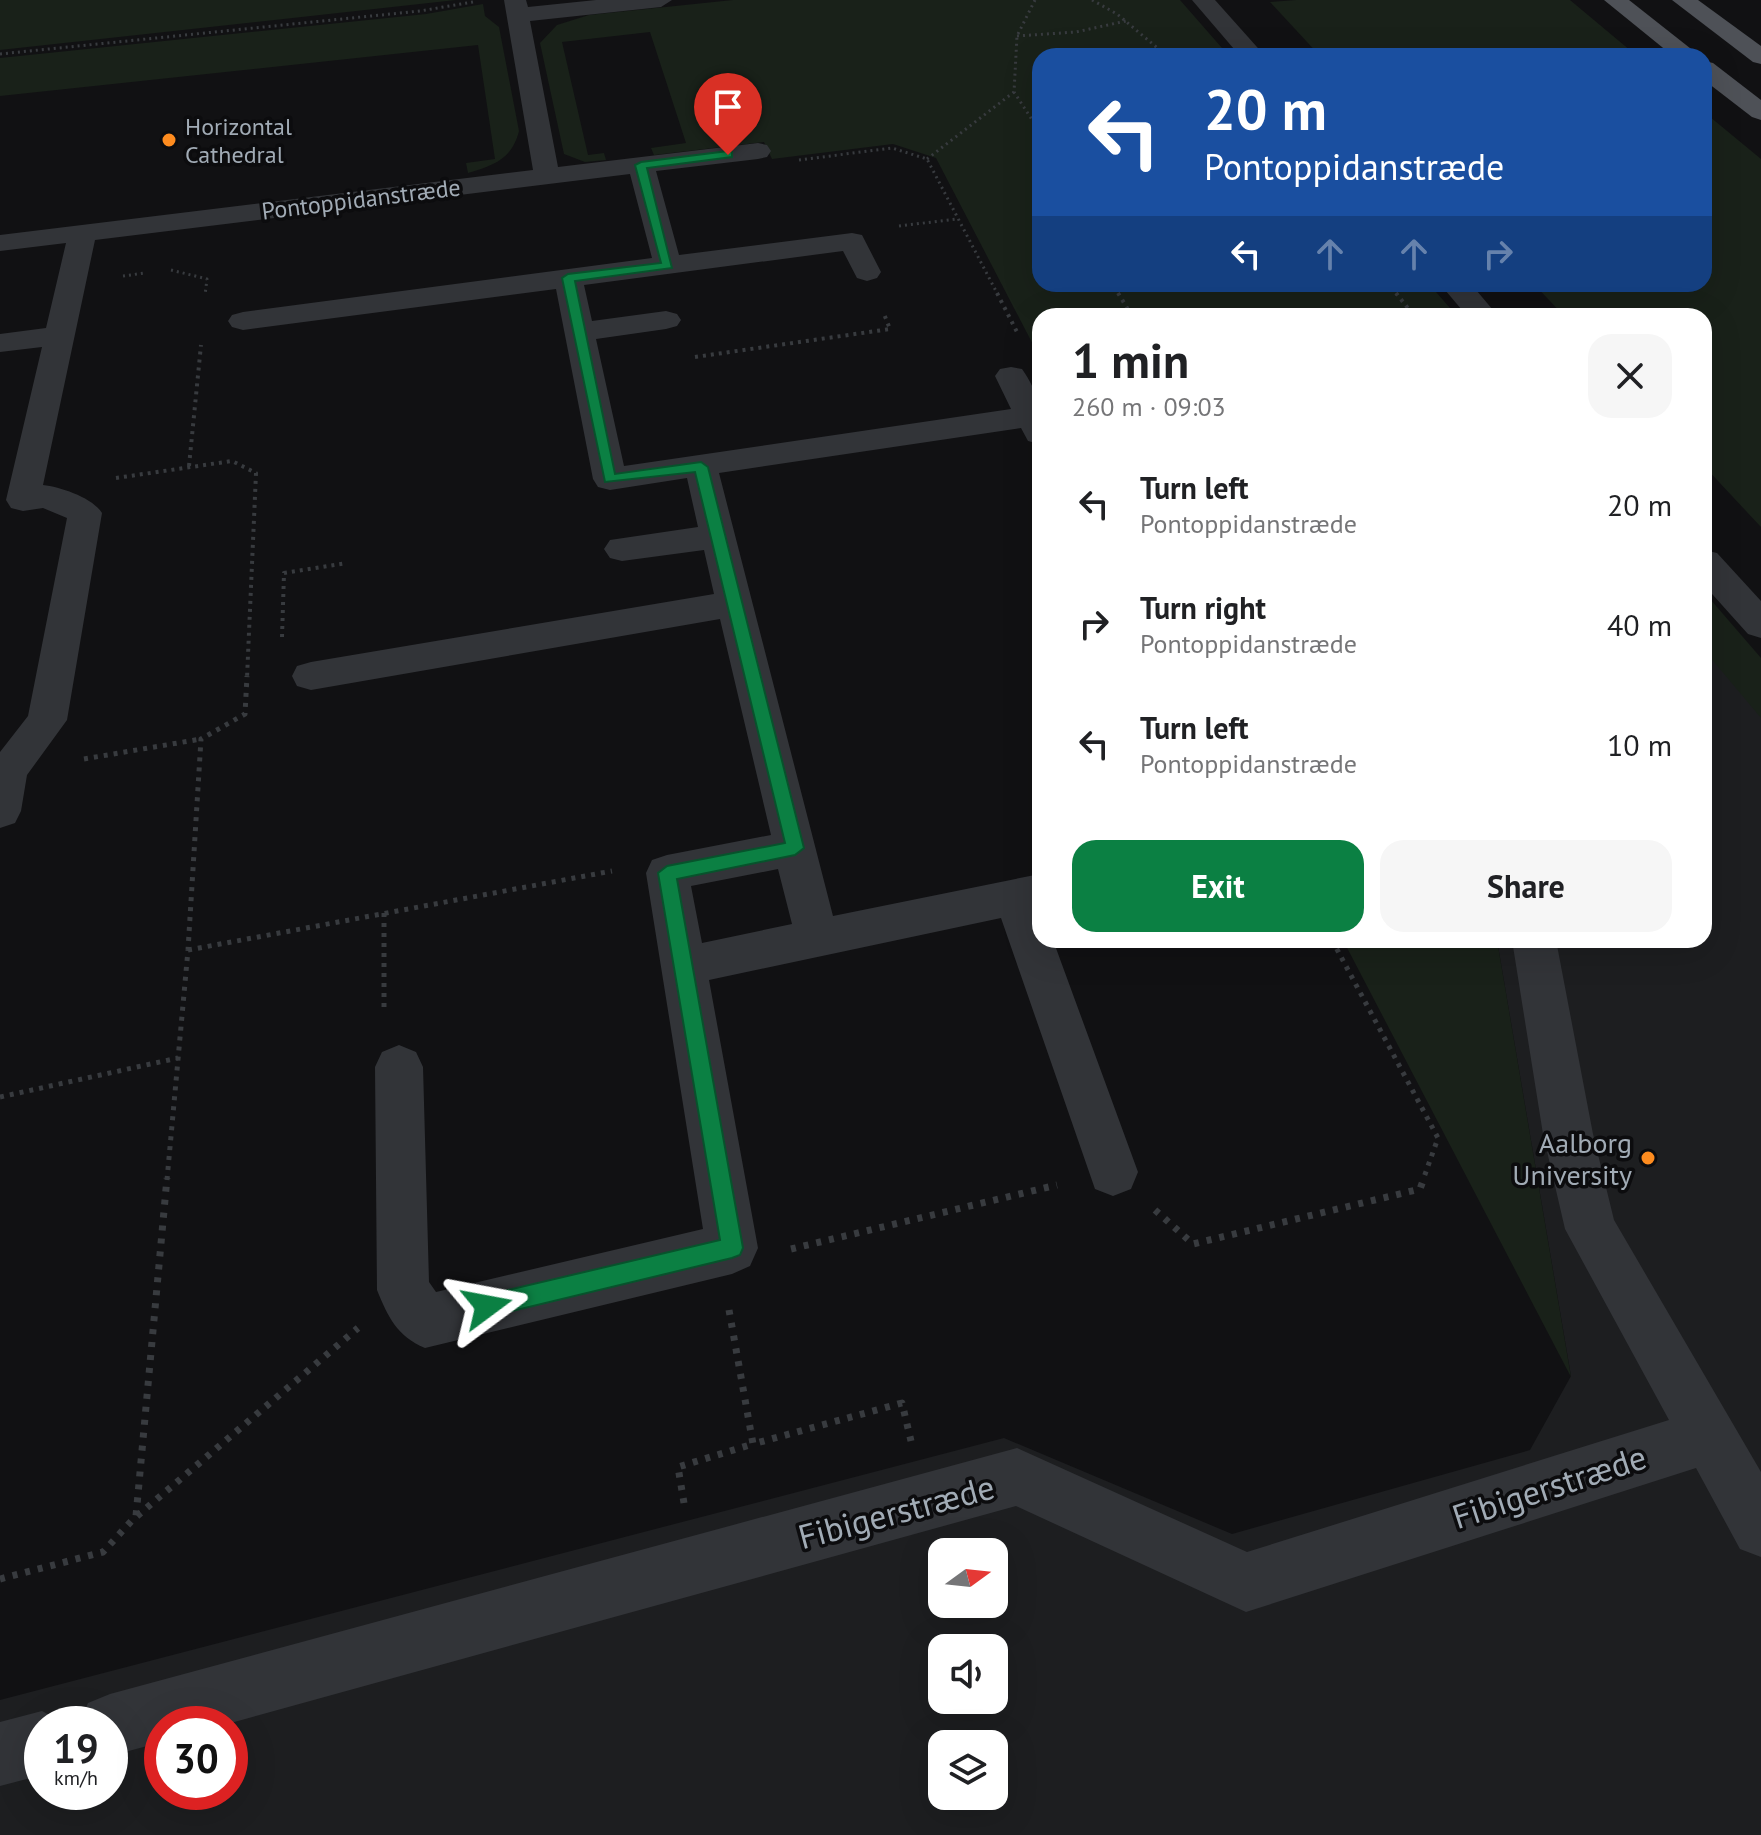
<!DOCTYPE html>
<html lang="en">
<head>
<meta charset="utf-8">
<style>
  body { margin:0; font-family:"PT Sans",sans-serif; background:#f6f6f6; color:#202124; height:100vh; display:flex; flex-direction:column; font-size:30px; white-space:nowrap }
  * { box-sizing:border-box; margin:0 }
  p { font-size:26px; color:#757577 }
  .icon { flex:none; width:44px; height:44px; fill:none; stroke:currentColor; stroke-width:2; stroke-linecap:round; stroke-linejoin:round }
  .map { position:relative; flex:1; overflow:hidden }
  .drawer { position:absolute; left:1032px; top:308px; width:680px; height:640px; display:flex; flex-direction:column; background:#fff; border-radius:24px; box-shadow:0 8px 32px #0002 }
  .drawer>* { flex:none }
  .banner { position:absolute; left:1032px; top:48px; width:680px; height:244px; border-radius:24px; box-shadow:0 8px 32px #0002; background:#1a4fa0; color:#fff; overflow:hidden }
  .needle { width:52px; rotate:75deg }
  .tools { position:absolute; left:928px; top:1538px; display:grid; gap:16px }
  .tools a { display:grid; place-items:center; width:80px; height:80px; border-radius:16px; background:#fff; box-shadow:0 8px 32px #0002; font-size:40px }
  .speed { position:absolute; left:24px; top:1706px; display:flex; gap:16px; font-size:40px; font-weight:700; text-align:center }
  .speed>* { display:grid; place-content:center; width:104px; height:104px; border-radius:50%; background:#fff; box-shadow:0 8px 32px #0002; line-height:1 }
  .speed small { font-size:20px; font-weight:400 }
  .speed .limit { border:12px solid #d22; background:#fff; color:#111 }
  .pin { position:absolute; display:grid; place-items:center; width:68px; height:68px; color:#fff; margin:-82px -34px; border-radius:50% 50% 50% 0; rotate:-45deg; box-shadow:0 0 8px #0007 }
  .pin .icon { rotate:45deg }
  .me { position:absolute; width:88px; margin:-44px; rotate:77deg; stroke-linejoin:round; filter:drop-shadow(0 0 6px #0008) }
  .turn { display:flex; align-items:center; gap:28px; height:168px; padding:0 40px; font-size:36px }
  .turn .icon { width:104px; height:104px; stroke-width:2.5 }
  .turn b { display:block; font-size:56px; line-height:68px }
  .lanes { display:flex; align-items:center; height:76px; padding:0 40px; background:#0003; justify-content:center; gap:40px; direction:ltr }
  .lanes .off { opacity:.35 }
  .round { display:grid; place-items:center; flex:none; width:84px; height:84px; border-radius:24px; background:#f6f6f6 }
  .overview { display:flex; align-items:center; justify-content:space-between; height:136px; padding:0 40px }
  h1 { font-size:48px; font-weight:600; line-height:60px }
  .button { display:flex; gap:16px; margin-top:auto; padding:16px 40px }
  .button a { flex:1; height:92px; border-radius:24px; background:#0b8043; color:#fff; font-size:32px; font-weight:600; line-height:92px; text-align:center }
  .button a+a { background:#f6f6f6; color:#202124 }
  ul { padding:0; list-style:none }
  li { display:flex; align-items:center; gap:24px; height:120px; padding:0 40px }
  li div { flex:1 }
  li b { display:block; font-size:30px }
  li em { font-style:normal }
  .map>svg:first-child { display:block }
</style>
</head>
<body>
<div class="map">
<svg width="1761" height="1835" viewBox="0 0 1761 1835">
  <rect width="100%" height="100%" fill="#111113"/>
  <path fill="#1d1e20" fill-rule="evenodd" d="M1704 628 1761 694V1835H0V1700L1004 1438 1232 1534 1530 1450 1571 1376 1497 940H1704ZM942 1552H994V1604H942ZM942 1648H994V1700H942ZM42 1724H110V1792H42ZM162 1724H230V1792H162ZM942 1744H994V1796H942Z"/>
  <g fill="#192119">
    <path d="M0 0H456L0 50Z"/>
    <path d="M733 0H1180L1229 56H1040V284H1429L1457 316H1040V358L936 158 893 144 772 159 764 142 654 155 651 148 686 143 650 32 562 42 588 155 604 153 606 160 585 162 564 154 540 43 557 25 589 15Z"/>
    <path d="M1296 0H1570L1637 56H1320L1270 2Z"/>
    <path d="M483 4 485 16 499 27 519 131C512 159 494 165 468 173L466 163 495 159 478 45 0 96V58L426 14Z"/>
    <path d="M1704 112 1761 159V527L1704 466V316H1564L1534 284H1704Z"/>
    <path d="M1704 592 1761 658V718L1704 650Z"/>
    <path d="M1343 940H1497L1571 1377Z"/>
  </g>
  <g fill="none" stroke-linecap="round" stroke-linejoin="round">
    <g stroke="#383b3f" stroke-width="3" stroke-dasharray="2 4" stroke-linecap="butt">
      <path d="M1035 0 1017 36 1014 92 1040 132"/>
      <path d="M1092 0 1117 14 1167 56"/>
      <path d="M1017 36 1076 32 1126 21"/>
      <path d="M0 54 420 11 473 2"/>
      <path d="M927 159 1014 92"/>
      <path d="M799 160 892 148 927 159 998 295"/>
      <path d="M899 226 957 219"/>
      <path d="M171 270 207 279 205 295"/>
      <path d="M123 276 145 273"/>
      <path d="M1113 284 1119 295"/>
      <path d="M1389 284 1397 295"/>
    </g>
    <g stroke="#383b3f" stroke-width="4" stroke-dasharray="3 5" stroke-linecap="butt">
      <path d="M997 293 1017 332"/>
      <path d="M1118 293 1132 316"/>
      <path d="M1396 293 1414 316"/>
      <path d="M695 357 890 329 884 314"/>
      <path d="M189 466 201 345"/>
      <path d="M116 478 232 461 256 473 247 678"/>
      <path d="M282 637 284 573 347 563"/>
    </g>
    <g stroke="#383b3f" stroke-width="5" stroke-dasharray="4 6" stroke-linecap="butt">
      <path d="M84 759 201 739"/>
      <path d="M384 913V1012"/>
      <path d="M1332 940 1438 1138 1423 1180"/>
      <path d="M188 950 612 871"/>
      <path d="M0 1097 178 1058"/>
      <path d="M167 1180 188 950 201 739 245 714 247 676"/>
    </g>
    <g stroke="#383b3f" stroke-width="7" stroke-dasharray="5 8" stroke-linecap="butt">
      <path d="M1155 1210 1193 1244 1420 1189 1424 1178"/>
      <path d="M791 1249 1057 1185"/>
      <path d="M729 1310 753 1444 902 1403 911 1441"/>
      <path d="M684 1503 678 1467 753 1444"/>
      <path d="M137 1516 358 1328"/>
      <path d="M0 1579 103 1552 136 1516 167 1178"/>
    </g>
    <g fill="#323438" fill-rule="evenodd">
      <path d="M504 0H526L528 7 596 0H672L661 7 530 21 558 167 758 143 767 145 771 151 767 157 758 159 656 171 679 255 852 233 862 235 881 272 877 278 867 281 857 278 843 251 584 285 592 321 666 311 677 314 681 320 677 326 666 329 596 339 624 466 1011 409 995 376 1000 369 1011 367 1022 369C1041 396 1040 413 1040 444L1028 441 1021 428 719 473 833 916 1040 874V940H1053L1138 1172 1131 1189 1113 1196 1095 1189 1001 918 709 980 758 1248 750 1266 732 1274 425 1348C397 1336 388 1317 377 1290L375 1067 382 1052 399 1045 416 1052 423 1067 429 1282 436 1292 703 1229 646 873 652 860 667 855 771 835 720 619 311 690 297 686 292 676 297 666 311 662 714 594 704 550 622 561 610 558 604 549 610 540 698 527 687 478 610 490 598 487 593 479 556 289 243 330 232 327 228 321 232 315 243 312 652 258 630 174 95 240 43 485C61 487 93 498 102 513L67 720 27 775 21 811 15 823 0 828V752L28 716 67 518 43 508 23 511 11 508 6 500 42 347 0 352V334L46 328 66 243 0 251V235L533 170ZM778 869 792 924 702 943 691 886Z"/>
      <path d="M1192 0H1215L1265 56H1240Z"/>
      <path d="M1440 284H1471L1498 316H1467Z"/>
      <path d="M1704 550 1717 553 1761 601V638L1748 634 1704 585Z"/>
      <path d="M1512 940H1556L1593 1134 1614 1220 1761 1472V1557L1740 1549 1696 1468 1246 1612 1016 1506 227 1724H162V1742L110 1756V1724H79L88 1703 110 1694 1017 1448 1247 1552 1669 1420 1565 1229 1543 1134Z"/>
      <path d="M42 1711 66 1724H42V1775L0 1786V1722Z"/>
    </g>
    <g fill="#4e5157" fill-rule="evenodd">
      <path d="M1604 0H1629L1700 56H1673Z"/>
      <path d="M1672 0H1698L1761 46V64L1753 62Z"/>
      <path d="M1704 61 1713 63 1761 100V120L1752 117 1704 80Z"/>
    </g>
  </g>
  <path fill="#0b8043" stroke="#07532c" stroke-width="2" d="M728 151 732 152V157L647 168 672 268 575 281 615 474 701 462 708 467 804 848 795 855 677 879 743 1248 740 1255 732 1258 487 1317 479 1314 476 1306 479 1298 487 1295 720 1240 658 873 667 866 785 843 695 472 605 482 562 278 568 274 661 263 635 165 641 162Z"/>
  <g fill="#fe8c1f" stroke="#0c0c0e" stroke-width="3">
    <circle cx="169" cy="140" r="8"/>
    <circle cx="1648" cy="1158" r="8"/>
  </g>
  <g text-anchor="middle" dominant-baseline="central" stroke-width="7" stroke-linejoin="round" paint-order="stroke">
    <g font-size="24" fill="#a1abb5" stroke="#0c0c0e" text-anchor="start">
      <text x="185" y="126">Horizontal<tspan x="185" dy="28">Cathedral</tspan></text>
    </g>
    <g font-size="24" fill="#a1abb5" stroke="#0c0c0e">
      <text transform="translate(361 199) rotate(-7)">Pontoppidanstræde</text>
    </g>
    <g font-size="28" fill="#a1abb5" stroke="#0c0c0e" text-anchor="end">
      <text x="1632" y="1142">Aalborg<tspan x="1632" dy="32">University</tspan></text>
    </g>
    <g font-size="34" fill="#a1abb5" stroke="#0c0c0e">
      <text transform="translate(1549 1486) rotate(-18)">Fibigerstræde</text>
      <text transform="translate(896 1511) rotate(-15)">Fibigerstræde</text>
    </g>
  </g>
</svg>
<div class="tools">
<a><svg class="needle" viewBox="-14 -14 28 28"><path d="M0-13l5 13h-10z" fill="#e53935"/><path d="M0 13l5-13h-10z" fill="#757577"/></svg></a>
<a><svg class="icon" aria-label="sound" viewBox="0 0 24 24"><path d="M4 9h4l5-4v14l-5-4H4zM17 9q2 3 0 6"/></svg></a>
<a><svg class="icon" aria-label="layers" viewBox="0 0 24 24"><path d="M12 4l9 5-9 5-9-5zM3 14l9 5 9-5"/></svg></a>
</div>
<div class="speed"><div>19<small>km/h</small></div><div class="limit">30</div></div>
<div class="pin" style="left:728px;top:155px;background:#d93025"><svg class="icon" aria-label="arrive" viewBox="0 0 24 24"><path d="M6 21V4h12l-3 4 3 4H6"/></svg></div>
<svg class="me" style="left:487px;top:1306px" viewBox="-20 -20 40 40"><path d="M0-17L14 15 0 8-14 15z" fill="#0b8043" stroke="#fff" stroke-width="4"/></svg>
<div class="banner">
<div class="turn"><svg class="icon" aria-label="left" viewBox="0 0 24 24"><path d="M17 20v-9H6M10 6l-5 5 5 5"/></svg><div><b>20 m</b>Pontoppidanstræde</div></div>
<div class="lanes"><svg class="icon" aria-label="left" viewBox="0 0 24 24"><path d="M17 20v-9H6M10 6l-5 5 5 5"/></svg><svg class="icon off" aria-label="ahead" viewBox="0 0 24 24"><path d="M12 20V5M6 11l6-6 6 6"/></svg><svg class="icon off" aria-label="ahead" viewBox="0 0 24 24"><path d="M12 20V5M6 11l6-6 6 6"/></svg><svg class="icon off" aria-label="right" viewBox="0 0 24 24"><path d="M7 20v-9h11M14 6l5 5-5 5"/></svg></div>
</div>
<section class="drawer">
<div class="overview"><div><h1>1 min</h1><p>260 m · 09:03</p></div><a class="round"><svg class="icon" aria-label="close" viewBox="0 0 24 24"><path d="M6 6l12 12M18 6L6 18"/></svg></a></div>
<ul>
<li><svg class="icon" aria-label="left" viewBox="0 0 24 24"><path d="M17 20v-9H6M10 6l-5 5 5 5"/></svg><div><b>Turn left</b><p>Pontoppidanstræde</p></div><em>20 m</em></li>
<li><svg class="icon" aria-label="right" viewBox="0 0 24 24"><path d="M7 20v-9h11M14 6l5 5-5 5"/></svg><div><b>Turn right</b><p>Pontoppidanstræde</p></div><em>40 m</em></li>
<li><svg class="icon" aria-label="left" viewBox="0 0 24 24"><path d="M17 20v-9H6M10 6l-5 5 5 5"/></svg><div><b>Turn left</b><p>Pontoppidanstræde</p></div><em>10 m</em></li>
</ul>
<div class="button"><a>Exit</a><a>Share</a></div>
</section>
</div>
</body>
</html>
